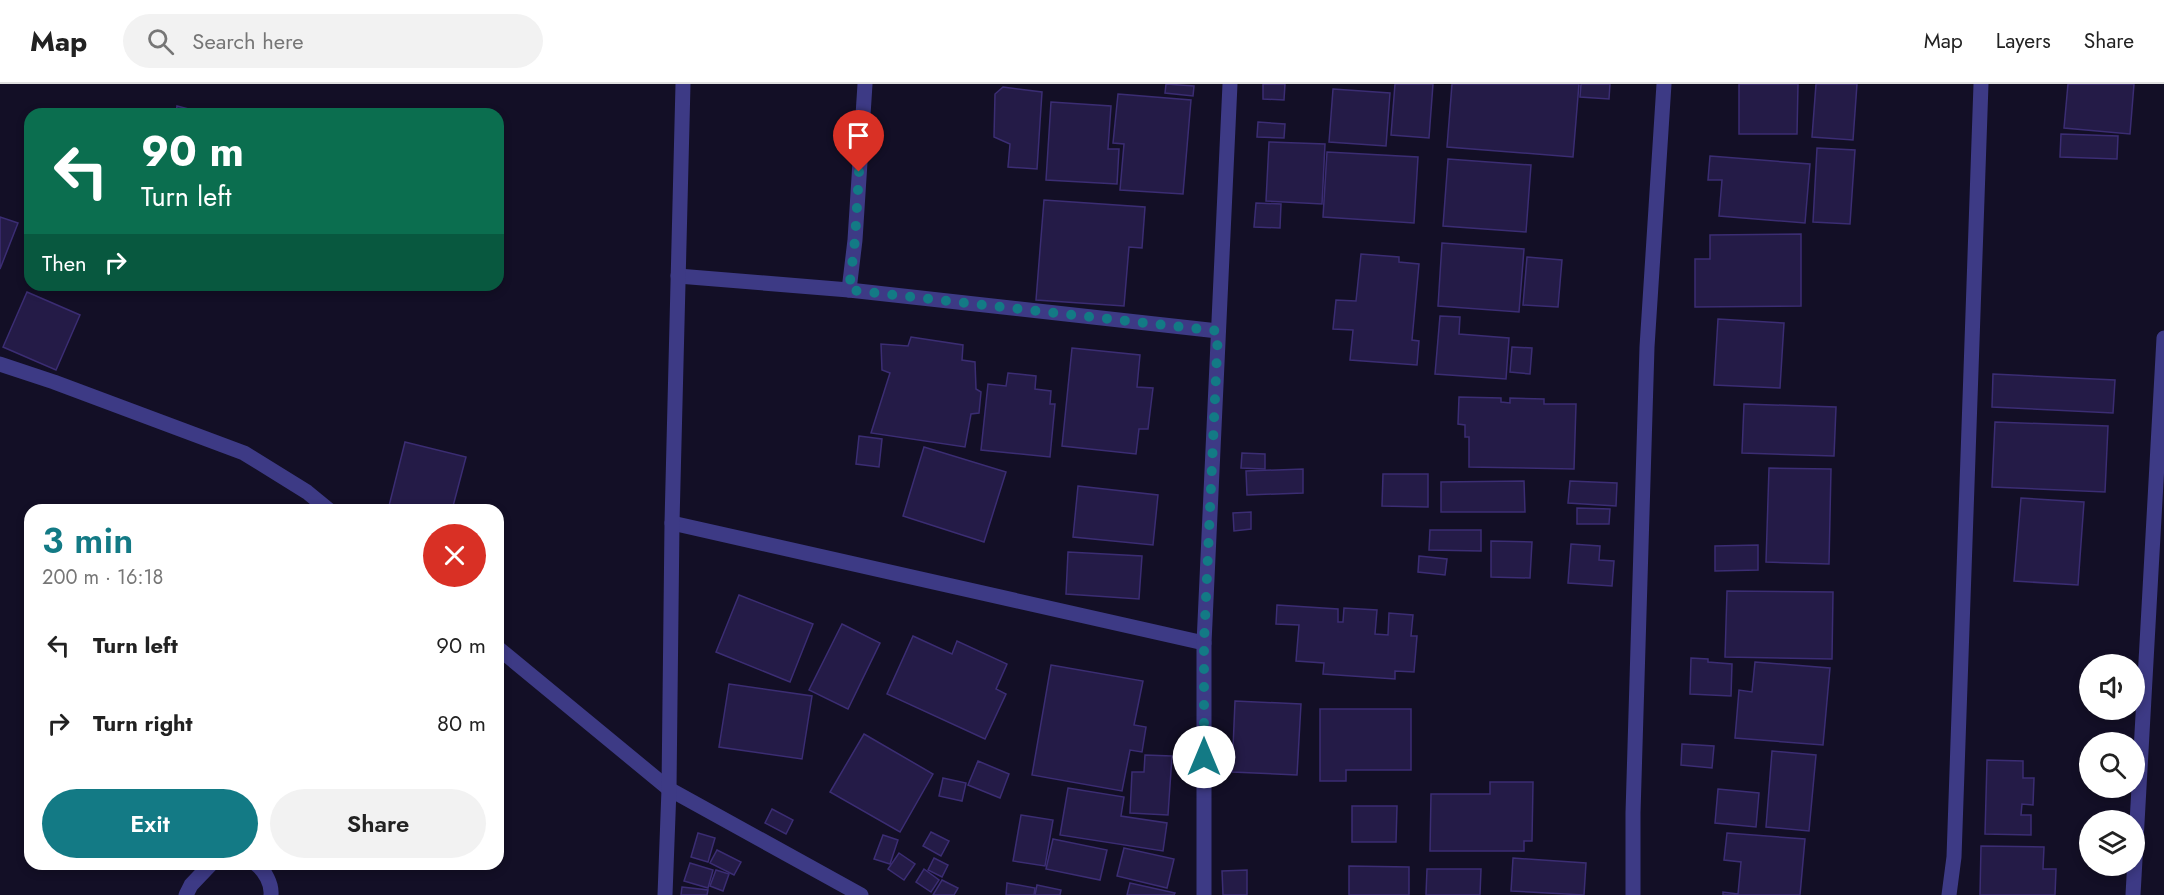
<!DOCTYPE html>
<html lang="en">
<head>
<meta charset="utf-8">
<style>
  body { margin:0; font-family:Jost,sans-serif; background:#f2f2f2; color:#222; height:100vh; display:flex; flex-direction:column; font-size:22px; white-space:nowrap }
  * { box-sizing:border-box; margin:0 }
  p { font-size:20px; color:#767676 }
  .icon { flex:none; width:33px; height:33px; fill:none; stroke:currentColor; stroke-width:2; stroke-linecap:round; stroke-linejoin:round }
  .map { position:relative; flex:1; overflow:hidden }
  .details { position:absolute; left:24px; top:420px; width:480px; height:366px; display:flex; flex-direction:column; background:#fff; border-radius:18px; box-shadow:0 3px 9px #0003 }
  .details>* { flex:none }
  .banner { position:absolute; left:24px; top:24px; width:480px; height:183px; border-radius:18px; box-shadow:0 3px 9px #0003; background:#0b6e4f; color:#fff; overflow:hidden }
  .tools { position:absolute; left:2079px; top:570px; display:grid; gap:12px }
  .tools a { display:grid; place-items:center; width:66px; height:66px; border-radius:50%; background:#fff; box-shadow:0 3px 9px #0003; font-size:30px }
  .pin { position:absolute; display:grid; place-items:center; width:51px; height:51px; color:#fff; margin:-62px -26px; border-radius:50% 50% 50% 0; rotate:-45deg; box-shadow:0 0 6px #0007 }
  .pin .icon { rotate:45deg }
  .me { position:absolute; width:66px; margin:-33px; rotate:0deg; stroke-linejoin:round; filter:drop-shadow(0 0 4px #0008) }
  .turn { display:flex; align-items:center; gap:21px; height:126px; padding:0 18px; font-size:27px }
  .turn .icon { width:78px; height:78px; stroke-width:2.5 }
  .turn b { display:block; font-size:42px; line-height:51px }
  .then { display:flex; align-items:center; height:57px; padding:0 18px; background:#0003; gap:12px; font-size:22px }
  .round { display:grid; place-items:center; flex:none; width:63px; height:63px; border-radius:32px; background:#f2f2f2 }
  .head { display:flex; align-items:center; justify-content:space-between; height:102px; padding:0 18px }
  h1 { font-size:36px; font-weight:600; line-height:45px; color:#137a85 }
  .primary-button { display:flex; gap:12px; margin-top:auto; padding:12px 18px }
  .primary-button a { flex:1; height:69px; border-radius:36px; background:#137a85; color:#fff; font-size:24px; font-weight:600; line-height:69px; text-align:center }
  .primary-button a+a { background:#f2f2f2; color:#222 }
  ul { padding:0; list-style:none }
  li { display:flex; align-items:center; gap:18px; height:78px; padding:0 18px }
  li div { flex:1 }
  li b { display:block; font-size:22px }
  li em { font-style:normal }
  header { display:flex; align-items:center; gap:36px; box-sizing:border-box; height:84px; padding:0 30px; background:#fff; border-bottom:2px solid #e0e0e0 }
  header strong { font-size:28px }
  nav { display:flex; gap:33px; margin-inline-start:auto; font-size:21px }
  .search { width:420px; height:54px; background:#f2f2f2; display:flex; align-items:center; gap:15px; box-sizing:border-box; padding:0 21px; border-radius:33px; color:#767676; font-size:22px }
  .map>svg:first-child { display:block }
</style>
</head>
<body>
<header>
<strong>Map</strong>
<div class="search"><svg class="icon" aria-label="search" viewBox="0 0 24 24"><circle cx="10" cy="10" r="6"/><path d="M15 15l6 6"/></svg>Search here</div>
<nav><a>Map</a><a>Layers</a><a>Share</a></nav>
</header>
<div class="map">
<svg width="2164" height="811" viewBox="0 0 2164 811">
  <rect width="100%" height="100%" fill="#130f26"/>
  <g fill="#241b47" stroke="#3b2d73" stroke-width="1.5">
    <path d="M1166 0 1194 2 1193 12 1165 9Z"/>
    <path d="M1263 0H1285L1284 16 1263 15Z"/>
    <path d="M1395 0H1433L1429 54 1391 51Z"/>
    <path d="M1452 0H1579L1573 73 1447 63Z"/>
    <path d="M1581 0H1610L1609 15 1580 13Z"/>
    <path d="M1739 0H1798L1797 50H1739Z"/>
    <path d="M1816 0H1857L1853 56 1812 53Z"/>
    <path d="M2068 0H2134L2130 50 2064 44Z"/>
    <path d="M1003 3 1042 8 1037 85 1008 83 1010 60 994 53 995 10Z"/>
    <path d="M1333 5 1390 9 1386 62 1329 58Z"/>
    <path d="M1118 10 1191 16 1183 110 1120 106 1124 60 1113 59Z"/>
    <path d="M1051 18 1111 22 1108 65H1119L1117 100 1046 96Z"/>
    <path d="M177 22 208 30H176Z"/>
    <path d="M1258 38 1285 40 1284 54 1257 53Z"/>
    <path d="M2061 50 2118 52 2117 75 2060 73Z"/>
    <path d="M1269 58 1325 60 1322 120 1266 117Z"/>
    <path d="M1817 64 1855 66 1850 140 1813 138Z"/>
    <path d="M1327 68 1418 73 1414 139 1323 133Z"/>
    <path d="M1710 72 1810 80 1805 139 1719 132 1722 96H1708Z"/>
    <path d="M1448 75 1531 81 1526 148 1443 142Z"/>
    <path d="M1044 116 1145 123 1142 164 1129 163 1124 222 1036 216Z"/>
    <path d="M1256 119 1281 120 1280 144 1254 143Z"/>
    <path d="M0 133 18 139 0 185Z"/>
    <path d="M1801 150V222L1695 223V175H1710V151Z"/>
    <path d="M1442 159 1524 165 1519 228 1438 222Z"/>
    <path d="M1361 170 1399 173V178L1419 180 1412 256 1419 257 1417 281 1350 276 1353 246 1333 245 1336 216 1356 217Z"/>
    <path d="M1527 173 1562 176 1558 223 1523 221Z"/>
    <path d="M27 208 80 231 56 286 3 263Z"/>
    <path d="M1440 232 1460 233 1459 250 1509 254 1506 295 1435 290Z"/>
    <path d="M1718 235 1784 239 1780 304 1714 301Z"/>
    <path d="M911 253 963 261 962 276 975 278 976 305 981 308 979 329 971 330 965 363 871 349 890 289 882 286 881 260 908 262Z"/>
    <path d="M1512 263 1532 264 1530 290 1510 288Z"/>
    <path d="M1072 264 1140 271 1137 303 1153 304 1148 345H1139L1136 370 1062 362Z"/>
    <path d="M1008 289 1036 292 1035 305 1051 307 1050 320H1055L1050 373 981 366 988 300 1006 302Z"/>
    <path d="M1993 290 2115 296 2113 329 1992 323Z"/>
    <path d="M1459 313 1501 314V318L1510 319V314L1544 315V320H1576L1574 385 1469 383V353H1465V341L1458 340Z"/>
    <path d="M1744 320 1836 323 1834 372 1742 369Z"/>
    <path d="M1995 338 2108 342 2105 408 1992 403Z"/>
    <path d="M859 352 882 355 879 383 856 380Z"/>
    <path d="M405 358 466 373 452 426H388Z"/>
    <path d="M924 363 1006 388 984 458 903 432Z"/>
    <path d="M1242 369 1265 370V385L1241 384Z"/>
    <path d="M1769 384 1831 385 1829 480 1766 478Z"/>
    <path d="M1303 385V409L1247 411 1246 387Z"/>
    <path d="M1383 390H1428V423L1382 422Z"/>
    <path d="M1524 397 1525 428H1441V398Z"/>
    <path d="M1570 397 1617 399 1616 422 1568 419Z"/>
    <path d="M1078 402 1158 411 1153 461 1073 453Z"/>
    <path d="M2021 414 2084 418 2078 501 2014 497Z"/>
    <path d="M1577 424 1610 425 1609 440H1577Z"/>
    <path d="M1251 428V445L1234 447 1233 429Z"/>
    <path d="M1430 446H1481V467L1429 466Z"/>
    <path d="M1491 457 1532 458 1530 494 1491 493Z"/>
    <path d="M1571 460 1600 462 1599 476 1614 477 1612 502 1568 499Z"/>
    <path d="M1758 461V486L1715 487V462Z"/>
    <path d="M1068 468 1142 472 1139 515 1066 510Z"/>
    <path d="M1419 472 1447 475 1445 491 1418 488Z"/>
    <path d="M1727 507 1833 508 1832 575 1725 573Z"/>
    <path d="M739 511 813 540 790 598 716 568Z"/>
    <path d="M1277 521 1338 525V538H1343L1344 524 1377 526 1375 550 1388 551 1389 529 1413 531 1411 552H1417L1414 588 1395 587V595L1323 590 1324 579 1296 577 1299 541 1276 540Z"/>
    <path d="M842 540 880 559 848 625 809 606Z"/>
    <path d="M913 552 952 570 957 557 1007 580 996 605 1006 610 985 655 887 610Z"/>
    <path d="M1691 574 1708 575V578L1732 580 1731 612 1690 610Z"/>
    <path d="M1755 578 1830 584 1823 661 1735 654 1739 606 1752 608Z"/>
    <path d="M1051 581 1143 597 1134 641 1146 643 1142 668 1130 666 1122 707 1032 691Z"/>
    <path d="M729 600 812 612 802 675 719 663Z"/>
    <path d="M1235 617 1301 620 1297 691 1232 688Z"/>
    <path d="M1320 625H1411V686H1346V697H1320Z"/>
    <path d="M864 650 933 690 900 748 830 708Z"/>
    <path d="M1682 660 1714 662 1712 684 1681 681Z"/>
    <path d="M1772 667 1816 671 1809 747 1766 743Z"/>
    <path d="M1145 671 1172 672 1168 731 1130 729 1132 688H1144Z"/>
    <path d="M1987 676 2023 677V694H2034L2033 721 2022 720 2021 731H2031V751L1985 750Z"/>
    <path d="M978 677 1009 690 1000 714 968 701Z"/>
    <path d="M943 694 966 699 962 717 939 712Z"/>
    <path d="M1490 698H1533L1532 757H1524V767H1430L1431 710H1490Z"/>
    <path d="M1068 704 1124 713 1121 732 1167 739 1163 767 1060 751Z"/>
    <path d="M1718 705 1759 709 1756 743 1715 739Z"/>
    <path d="M1352 722H1397L1396 758H1352Z"/>
    <path d="M772 725 793 736 786 750 765 739Z"/>
    <path d="M1021 731 1053 736 1045 782 1013 777Z"/>
    <path d="M931 748 949 757 941 772 923 762Z"/>
    <path d="M698 749 715 754 708 778 691 773Z"/>
    <path d="M1727 749 1805 755 1800 811H1723V808L1738 810 1741 778 1724 776Z"/>
    <path d="M883 751 898 756 890 780 874 775Z"/>
    <path d="M1053 755 1107 766 1100 796 1046 785Z"/>
    <path d="M1981 762 2044 763 2043 785H2056L2055 811H1980Z"/>
    <path d="M1124 764 1174 775 1167 804 1117 792Z"/>
    <path d="M717 766 741 778 734 791 710 779Z"/>
    <path d="M899 769 915 780 904 796 888 785Z"/>
    <path d="M934 774 948 781 942 793 928 786Z"/>
    <path d="M1513 774 1586 779 1584 811 1511 807Z"/>
    <path d="M690 779 713 786 708 804 684 797Z"/>
    <path d="M1349 782 1409 783V811H1349Z"/>
    <path d="M924 785 939 796 931 808 916 798Z"/>
    <path d="M1427 785H1481L1480 811H1426Z"/>
    <path d="M716 786 729 790 723 807 710 802Z"/>
    <path d="M1247 786V811H1223L1222 787Z"/>
    <path d="M942 796 958 804 954 811H933Z"/>
    <path d="M1007 799 1035 804 1034 811H1006Z"/>
    <path d="M1130 799 1175 809 1174 811H1127Z"/>
    <path d="M1037 801 1061 806 1060 811H1035Z"/>
    <path d="M682 803 708 806 707 811H681Z"/>
  </g>
  <g fill="none" stroke-linecap="round" stroke-linejoin="round">
    <g stroke="#3d3a85" stroke-width="15">
      <path d="M678 192 849 206 1218 247"/>
      <path d="M849 206 855 156 865 0"/>
      <path d="M0 280 54 298 244 369 307 408 329 426"/>
      <path d="M672 439 1204 559"/>
      <path d="M498 564 669 705 861 811"/>
      <path d="M256 780C265 787 272 800 271 811"/>
      <path d="M186 811 191 801 211 780"/>
      <path d="M665 811 669 705 672 439 683 0"/>
      <path d="M1204 811V559L1230 0"/>
      <path d="M1633 811V729L1647 263 1664 0"/>
      <path d="M1949 811 1954 773 1981 0"/>
      <path d="M2133 811 2164 254"/>
    </g>
  </g>
  <g fill="none" stroke-linecap="round" stroke-linejoin="round">
    <path stroke="#137a85" stroke-width="10" stroke-dasharray="0 18" d="M859 88 855 156 849 206 1218 247 1204 559V673"/>
  </g>
</svg>
<div class="tools">
<a><svg class="icon" aria-label="sound" viewBox="0 0 24 24"><path d="M4 9h4l5-4v14l-5-4H4zM17 9q2 3 0 6"/></svg></a>
<a><svg class="icon" aria-label="search" viewBox="0 0 24 24"><circle cx="10" cy="10" r="6"/><path d="M15 15l6 6"/></svg></a>
<a><svg class="icon" aria-label="layers" viewBox="0 0 24 24"><path d="M12 4l9 5-9 5-9-5zM3 14l9 5 9-5"/></svg></a>
</div>
<div class="pin" style="left:859px;top:88px;background:#d93025"><svg class="icon" aria-label="arrive" viewBox="0 0 24 24"><path d="M6 21V4h12l-3 4 3 4H6"/></svg></div>
<svg class="me" style="left:1204px;top:673px" viewBox="-20 -20 40 40"><circle r="19" fill="#fff"/><path d="M0-13L10 11 0 6-10 11z" fill="#137a85"/></svg>
<div class="banner">
<div class="turn"><svg class="icon" aria-label="left" viewBox="0 0 24 24"><path d="M17 20v-9H6M10 6l-5 5 5 5"/></svg><div><b>90 m</b>Turn left</div></div>
<div class="then">Then<svg class="icon" aria-label="right" viewBox="0 0 24 24"><path d="M7 20v-9h11M14 6l5 5-5 5"/></svg></div>
</div>
<section class="details">
<div class="head"><div><h1>3 min</h1><p>200 m · 16:18</p></div><a class="round" style="background:#d93025;color:#fff"><svg class="icon" aria-label="close" viewBox="0 0 24 24"><path d="M6 6l12 12M18 6L6 18"/></svg></a></div>
<ul>
<li><svg class="icon" aria-label="left" viewBox="0 0 24 24"><path d="M17 20v-9H6M10 6l-5 5 5 5"/></svg><div><b>Turn left</b></div><em>90 m</em></li>
<li><svg class="icon" aria-label="right" viewBox="0 0 24 24"><path d="M7 20v-9h11M14 6l5 5-5 5"/></svg><div><b>Turn right</b></div><em>80 m</em></li>
</ul>
<div class="primary-button"><a>Exit</a><a>Share</a></div>
</section>
</div>
</body>
</html>
